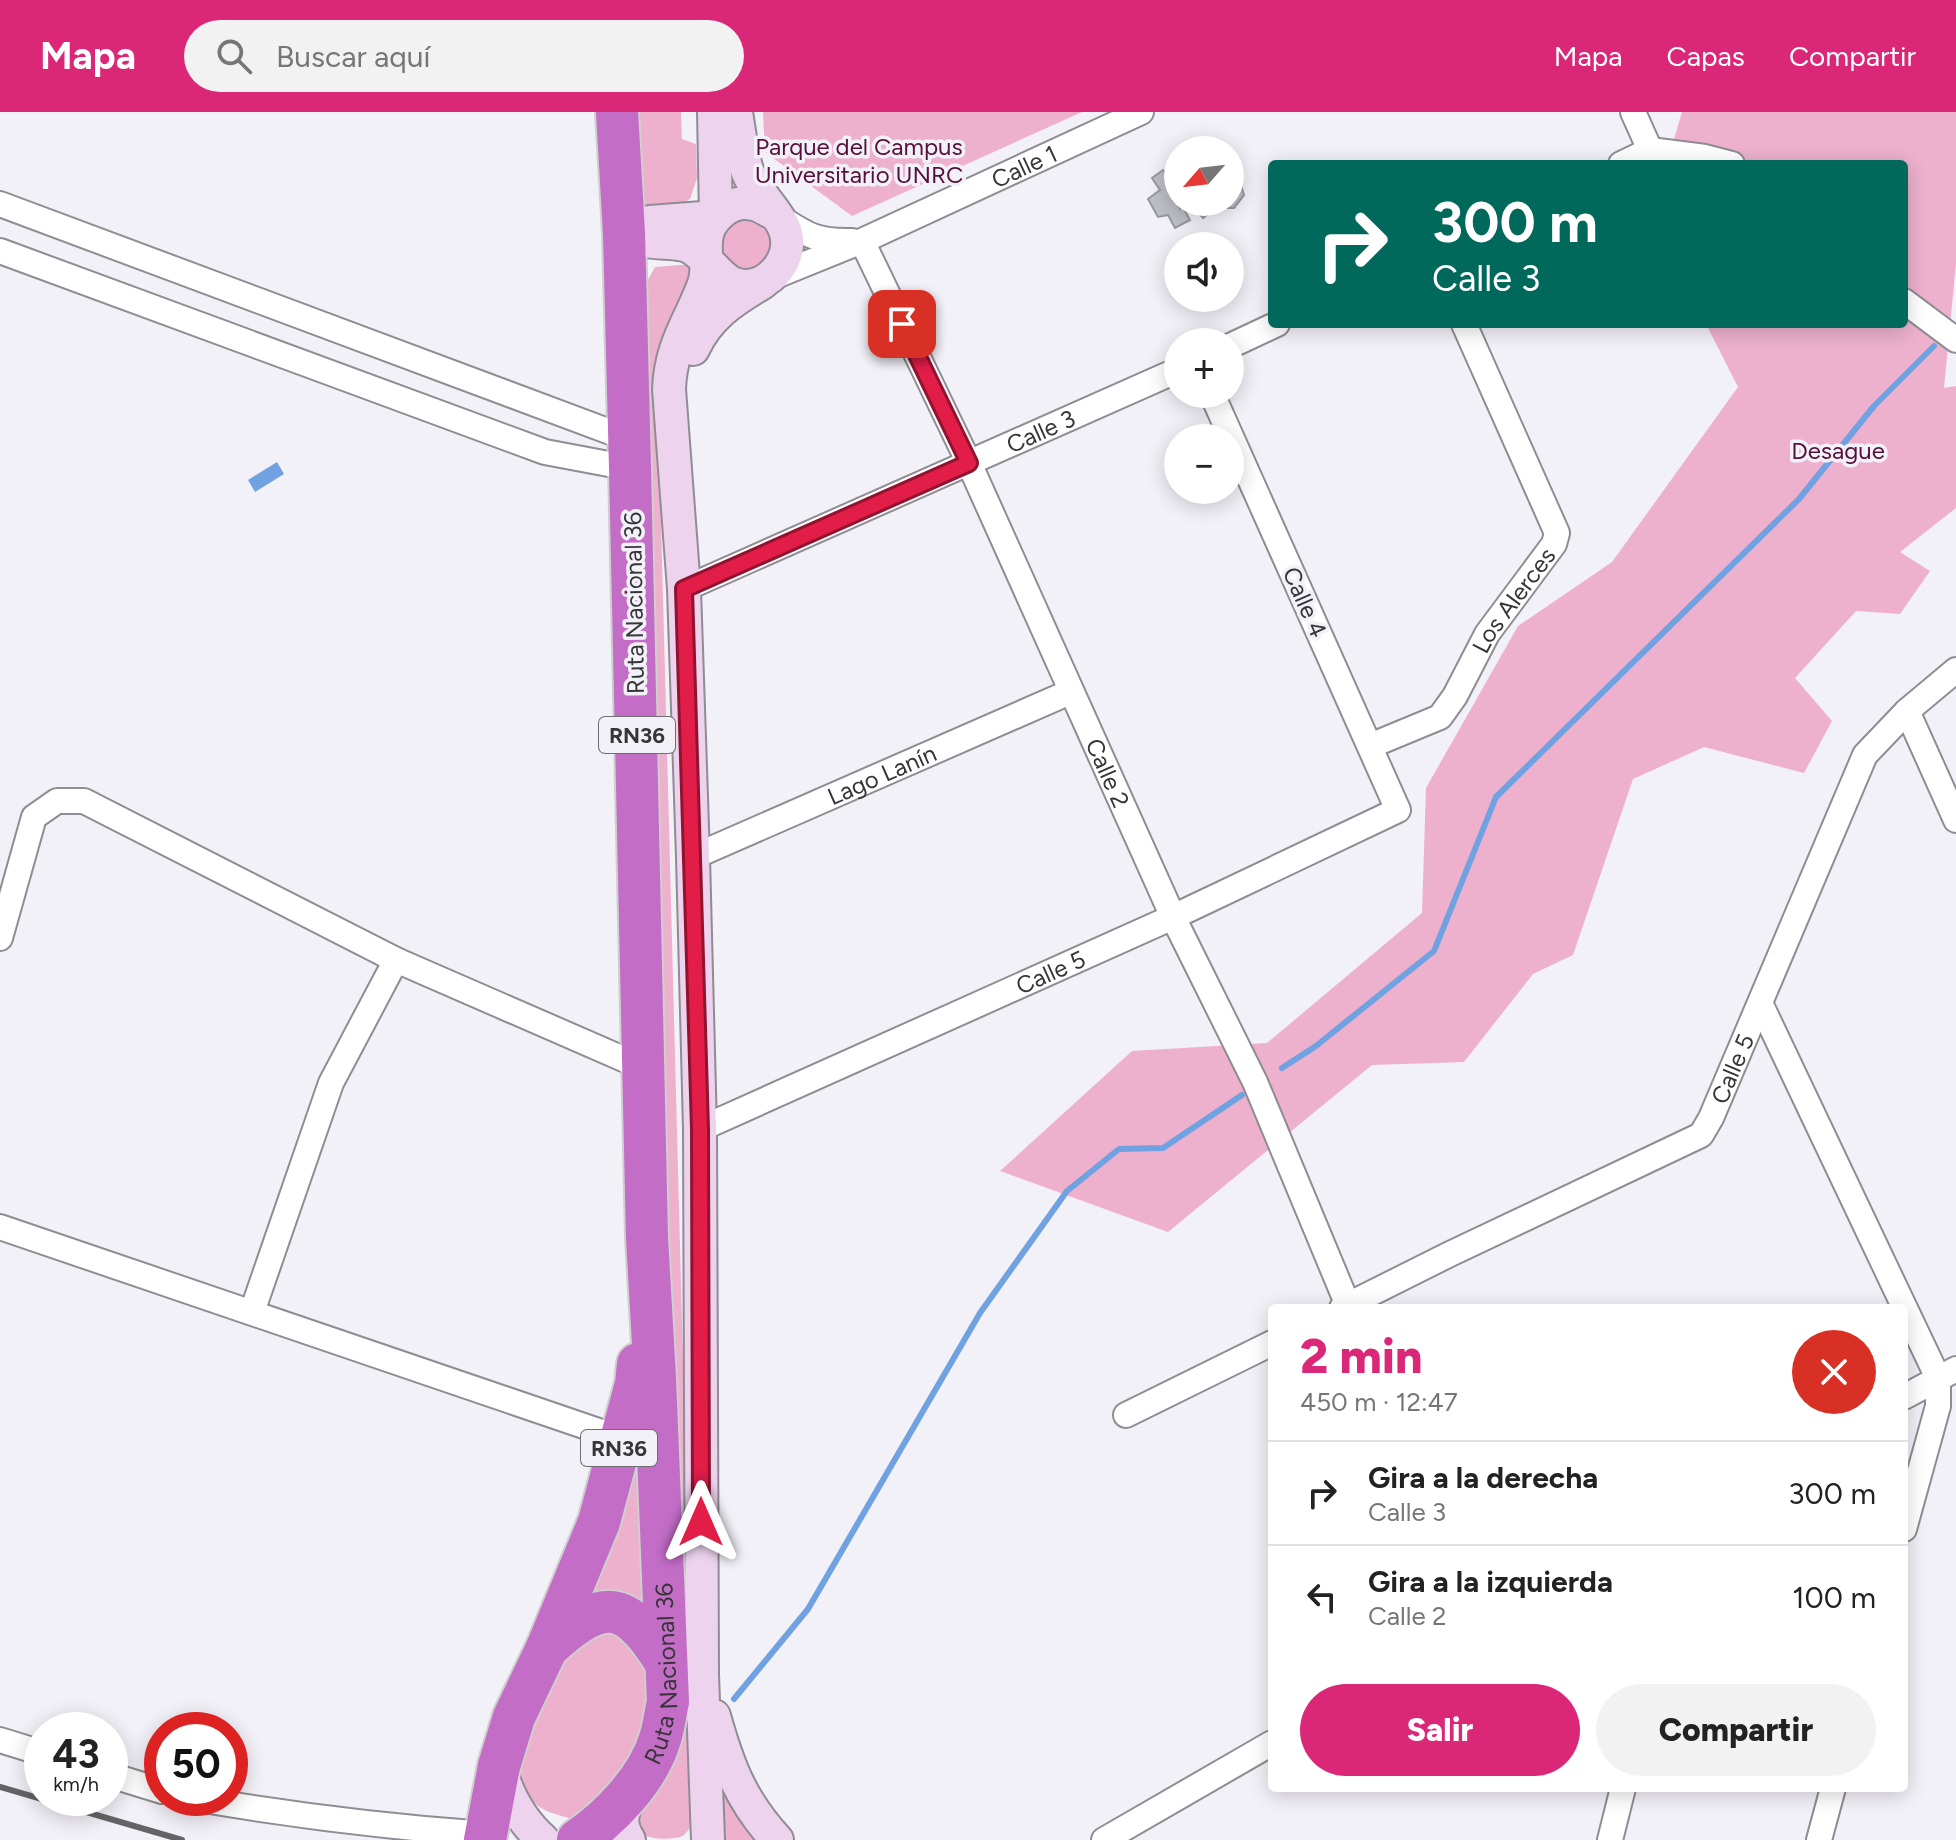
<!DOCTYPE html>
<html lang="es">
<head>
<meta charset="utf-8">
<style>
  body { margin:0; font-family:Figtree,sans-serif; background:#f2f2f2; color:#222; height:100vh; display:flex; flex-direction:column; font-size:30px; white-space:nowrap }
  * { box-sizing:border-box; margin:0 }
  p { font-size:26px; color:#767676 }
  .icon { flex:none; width:44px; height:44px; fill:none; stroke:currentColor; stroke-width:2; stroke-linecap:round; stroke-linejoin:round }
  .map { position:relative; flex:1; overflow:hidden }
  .drawer { position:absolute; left:1268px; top:1192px; width:640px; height:488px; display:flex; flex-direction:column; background:#fff; border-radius:8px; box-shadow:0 4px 20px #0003 }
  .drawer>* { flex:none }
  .hud { position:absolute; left:1268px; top:48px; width:640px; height:168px; border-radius:8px; box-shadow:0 4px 20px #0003; background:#00695c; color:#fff; overflow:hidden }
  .needle { width:52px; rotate:242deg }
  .controls { position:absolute; left:1164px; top:24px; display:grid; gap:16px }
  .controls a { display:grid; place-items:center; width:80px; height:80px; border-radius:50%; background:#fff; box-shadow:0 4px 20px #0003; font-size:40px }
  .speed { position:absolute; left:24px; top:1600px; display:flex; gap:16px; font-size:40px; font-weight:700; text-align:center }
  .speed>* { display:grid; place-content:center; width:104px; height:104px; border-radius:50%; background:#fff; box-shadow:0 4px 20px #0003; line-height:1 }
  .speed small { font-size:20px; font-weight:400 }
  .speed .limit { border:12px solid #d22; background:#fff; color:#111 }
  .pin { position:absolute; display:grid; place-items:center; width:68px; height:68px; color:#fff; margin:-34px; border-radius:16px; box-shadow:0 4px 12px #0006 }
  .me { position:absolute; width:88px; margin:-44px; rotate:0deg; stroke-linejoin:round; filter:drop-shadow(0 0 6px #0008) }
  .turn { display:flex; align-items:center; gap:28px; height:168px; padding:0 32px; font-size:36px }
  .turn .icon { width:104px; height:104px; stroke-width:2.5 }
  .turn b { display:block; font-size:56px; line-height:68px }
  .round { display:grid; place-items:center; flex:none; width:84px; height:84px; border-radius:42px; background:#f2f2f2 }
  .summary { display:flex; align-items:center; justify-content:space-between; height:136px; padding:0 32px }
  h1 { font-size:48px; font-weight:800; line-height:60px; color:#db2777 }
  .primary-button { display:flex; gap:16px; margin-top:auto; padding:16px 32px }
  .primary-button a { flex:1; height:92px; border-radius:48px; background:#db2777; color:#fff; font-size:32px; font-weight:800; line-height:92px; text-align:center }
  .primary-button a+a { background:#f2f2f2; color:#222 }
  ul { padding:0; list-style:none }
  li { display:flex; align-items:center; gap:24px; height:104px; padding:0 32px; border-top:2px solid #e0e0e0 }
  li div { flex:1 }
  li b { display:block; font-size:30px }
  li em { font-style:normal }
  header { display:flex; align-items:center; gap:48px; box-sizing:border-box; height:112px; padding:0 40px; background:#db2777; color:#fff }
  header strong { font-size:38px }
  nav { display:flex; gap:44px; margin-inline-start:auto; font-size:28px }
  .search { width:560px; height:72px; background:#f2f2f2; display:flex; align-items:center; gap:20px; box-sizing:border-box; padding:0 28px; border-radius:44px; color:#767676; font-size:30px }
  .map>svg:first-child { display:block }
</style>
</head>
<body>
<header>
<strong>Mapa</strong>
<div class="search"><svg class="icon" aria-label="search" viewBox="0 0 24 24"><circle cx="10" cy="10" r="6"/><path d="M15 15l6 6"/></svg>Buscar aquí</div>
<nav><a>Mapa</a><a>Capas</a><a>Compartir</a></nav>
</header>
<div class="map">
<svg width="1956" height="1728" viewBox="0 0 1956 1728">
  <rect width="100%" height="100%" fill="#f3f1f8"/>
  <g fill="#edb1cd">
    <path d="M635 0H681L682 27 696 32 697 66 690 87 669 99 648 97 636 76Z"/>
    <path d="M763 0H1082L852 104 765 40Z"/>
    <path d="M1682 0H1956V151L1944 276 1956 274V396L1900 440 1930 459 1900 502 1856 499 1795 566 1832 609 1804 661 1704 635 1633 667 1573 843 1533 862 1464 950 1372 953 1168 1120 1000 1059 1132 939 1267 931 1422 801 1426 676 1518 514 1612 450 1738 275 1706 212H1904V52H1671L1670 41Z"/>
    <circle cx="746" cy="131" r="29"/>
    <path d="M692 152 694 174 658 294 695 1706C692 1712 688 1720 683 1724 672 1728 652 1728 643 1722L639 1699 676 1634 637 188 655 155Z"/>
    <path d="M647 1281 651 1501 572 1496Z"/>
    <path d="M597 1515H624L653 1572 647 1615 627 1659 577 1708C533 1697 529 1694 515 1650L568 1535Z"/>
    <path d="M715 1656 761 1728H718Z"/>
  </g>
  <path fill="#70a2e2" d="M277 350 284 362 255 380 248 368Z"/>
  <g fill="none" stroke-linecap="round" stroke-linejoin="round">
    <g stroke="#70a2e2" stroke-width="6">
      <path d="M1282 956 1316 934 1434 839 1496 685 1799 387 1874 294 1934 234"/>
      <path d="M734 1587 808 1497 980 1201 1067 1079 1119 1037 1163 1036 1242 983"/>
    </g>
  </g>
  <g fill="#bebfc7" stroke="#9899a0" stroke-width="2">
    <path d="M1163 58 1174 71 1170 74 1180 97 1183 95 1190 108 1175 116 1168 103 1158 105 1148 87 1160 78 1152 66Z"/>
    <path d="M1238 64 1244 83 1234 96H1215L1203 106 1190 90H1230V66Z"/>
  </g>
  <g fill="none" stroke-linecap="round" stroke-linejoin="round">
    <defs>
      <g id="street">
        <path d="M1633 0 1650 38"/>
        <path d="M1650 38 1705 45 1732 52"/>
        <path d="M1621 52 1650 38"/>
        <path d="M0 92 629 327"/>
        <path d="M776 103C806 122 814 130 852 129"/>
        <path id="s1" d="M862 129 969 351 1173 805 1255 970 1349 1196"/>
        <path d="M0 139 545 340 630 356"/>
        <path id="s2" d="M768 167 862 129 1141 0"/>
        <path d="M1904 189 1956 228"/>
        <path d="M1230 234 1277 212"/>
        <path id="s3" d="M684 477 1178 258"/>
        <path d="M1907 599 1956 708"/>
        <path id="s4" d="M1370 634 1440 605 1455 584 1487 522 1554 432 1557 421 1464 212"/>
        <path id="s5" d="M693 745 1070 580"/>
        <path d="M0 826 34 705 57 689H84L396 848 644 956"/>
        <path d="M1761 893 1938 1266V1294L1904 1417"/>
        <path id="s6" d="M700 1017 1173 805 1398 698 1212 282"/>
        <path d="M0 1115 622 1327"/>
        <path id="s7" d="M1342 1196 1450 1142 1701 1023 1711 1006 1865 643 1907 599 1956 558"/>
        <path d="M252 1200 331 971 396 848"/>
        <path d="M1904 1285 1956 1257"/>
        <path d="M1126 1303 1272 1231"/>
        <path d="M0 1628 42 1641"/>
        <path d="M110 1663 162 1679"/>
        <path d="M192 1686C290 1703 387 1715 486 1722"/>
        <path d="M1104 1728 1272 1631"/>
        <path d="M1610 1728 1623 1676"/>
        <path d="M1819 1728 1833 1676"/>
      </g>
      <g id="secondary">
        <path d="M714 0 716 105"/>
        <path d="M629 119 650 110 716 105"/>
        <path d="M624 121C632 124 640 127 647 129 661 132 678 129 690 135 706 144 720 166 732 171 764 184 796 148 785 118 776 95 753 79 746 55 741 38 739 18 736 0"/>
        <path d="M693 237C708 204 732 189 762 171"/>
        <path d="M714 1604C728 1654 741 1689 777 1728"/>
        <path d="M499 1654C507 1682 520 1708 543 1728"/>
        <path d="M628 1683C623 1700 618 1712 629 1728"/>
        <path d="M708 1728 702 1562 700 1017 693 745 684 477 669 277C671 232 689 212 704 172 709 157 705 145 706 129 707 107 731 86 753 92 761 93 768 99 775 102"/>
      </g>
      <g id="highway">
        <path d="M547 1536C602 1485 626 1486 666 1551"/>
        <path d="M485 1728 499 1654 514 1605 547 1536 599 1410 636 1272 638 1252"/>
        <path id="s8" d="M578 1728C611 1705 648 1667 660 1627 664 1615 665 1602 668 1590L655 1266 647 1126 630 356 624 121 617 0"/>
      </g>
    </defs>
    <use href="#street" stroke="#8f8c93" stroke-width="28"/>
    <use href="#secondary" stroke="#8f8c93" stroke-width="36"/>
    <use href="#highway" stroke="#cfcfcf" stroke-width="46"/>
    <use href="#street" stroke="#fff" stroke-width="24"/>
    <use href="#secondary" stroke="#edd3ee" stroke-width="32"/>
    <use href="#highway" stroke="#c36dc7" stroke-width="42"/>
    <path stroke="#646367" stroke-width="6" d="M0 1675 182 1728"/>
  </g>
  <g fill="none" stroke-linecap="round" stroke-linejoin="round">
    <defs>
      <path id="route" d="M701 1410 700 1017 684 477 969 351 902 212"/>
    </defs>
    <use href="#route" stroke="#92132f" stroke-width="20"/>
    <use href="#route" stroke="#e11d48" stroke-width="14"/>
  </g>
  <g text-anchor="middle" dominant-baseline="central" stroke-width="7" stroke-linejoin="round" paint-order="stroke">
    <g fill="#f3f1f8" stroke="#6f6d72" stroke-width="2">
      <rect x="599" y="605" width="76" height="36" rx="6"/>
      <rect x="581" y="1318" width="76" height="36" rx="6"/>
    </g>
    <g font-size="22" font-weight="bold" fill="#363538">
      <text x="637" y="623">RN36</text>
      <text x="619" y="1336">RN36</text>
    </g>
    <g font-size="24" fill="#57103a" stroke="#f3f1f8">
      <text x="859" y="34">Parque del Campus<tspan x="859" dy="28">Universitario UNRC</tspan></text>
      <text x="1838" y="338">Desague</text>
    </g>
    <g font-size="24" fill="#363538" stroke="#f3f1f8">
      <text stroke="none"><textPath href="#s2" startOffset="280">Calle 1</textPath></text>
      <text stroke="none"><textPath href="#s3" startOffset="390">Calle 3</textPath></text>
      <text stroke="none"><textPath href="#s4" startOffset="214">Los Alerces</textPath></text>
      <text transform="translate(1305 490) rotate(66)">Calle 4</text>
      <text transform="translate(634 491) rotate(-91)">Ruta Nacional 36</text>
      <text stroke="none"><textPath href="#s5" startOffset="206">Lago Lanín</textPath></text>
      <text stroke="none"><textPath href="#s1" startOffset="586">Calle 2</textPath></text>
      <text stroke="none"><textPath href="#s6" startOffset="384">Calle 5</textPath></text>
      <text stroke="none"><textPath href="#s7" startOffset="472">Calle 5</textPath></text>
      <text stroke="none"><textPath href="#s8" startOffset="198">Ruta Nacional 36</textPath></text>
    </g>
  </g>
</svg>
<div class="controls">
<a><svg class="needle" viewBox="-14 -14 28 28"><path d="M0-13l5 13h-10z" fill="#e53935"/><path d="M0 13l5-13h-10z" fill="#767676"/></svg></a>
<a><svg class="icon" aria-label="sound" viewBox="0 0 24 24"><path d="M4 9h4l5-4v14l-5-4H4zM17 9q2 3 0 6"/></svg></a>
<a>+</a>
<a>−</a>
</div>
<div class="speed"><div>43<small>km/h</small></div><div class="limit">50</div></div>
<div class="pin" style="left:902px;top:212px;background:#d93025"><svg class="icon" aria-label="arrive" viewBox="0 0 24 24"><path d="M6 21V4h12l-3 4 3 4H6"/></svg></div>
<svg class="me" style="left:701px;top:1410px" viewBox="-20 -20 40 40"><path d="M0-17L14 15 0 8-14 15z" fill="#e11d48" stroke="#fff" stroke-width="4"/></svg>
<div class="hud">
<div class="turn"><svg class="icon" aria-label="right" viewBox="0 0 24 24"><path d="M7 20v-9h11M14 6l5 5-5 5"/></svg><div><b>300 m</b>Calle 3</div></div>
</div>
<section class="drawer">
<div class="summary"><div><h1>2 min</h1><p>450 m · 12:47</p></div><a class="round" style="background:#d93025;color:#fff"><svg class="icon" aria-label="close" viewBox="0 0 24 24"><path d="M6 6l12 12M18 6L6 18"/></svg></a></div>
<ul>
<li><svg class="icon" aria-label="right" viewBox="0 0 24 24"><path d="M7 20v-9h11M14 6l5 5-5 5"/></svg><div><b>Gira a la derecha</b><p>Calle 3</p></div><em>300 m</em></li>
<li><svg class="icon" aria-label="left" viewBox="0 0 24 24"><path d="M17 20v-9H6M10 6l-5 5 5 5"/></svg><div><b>Gira a la izquierda</b><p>Calle 2</p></div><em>100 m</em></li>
</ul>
<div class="primary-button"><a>Salir</a><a>Compartir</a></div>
</section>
</div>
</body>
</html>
